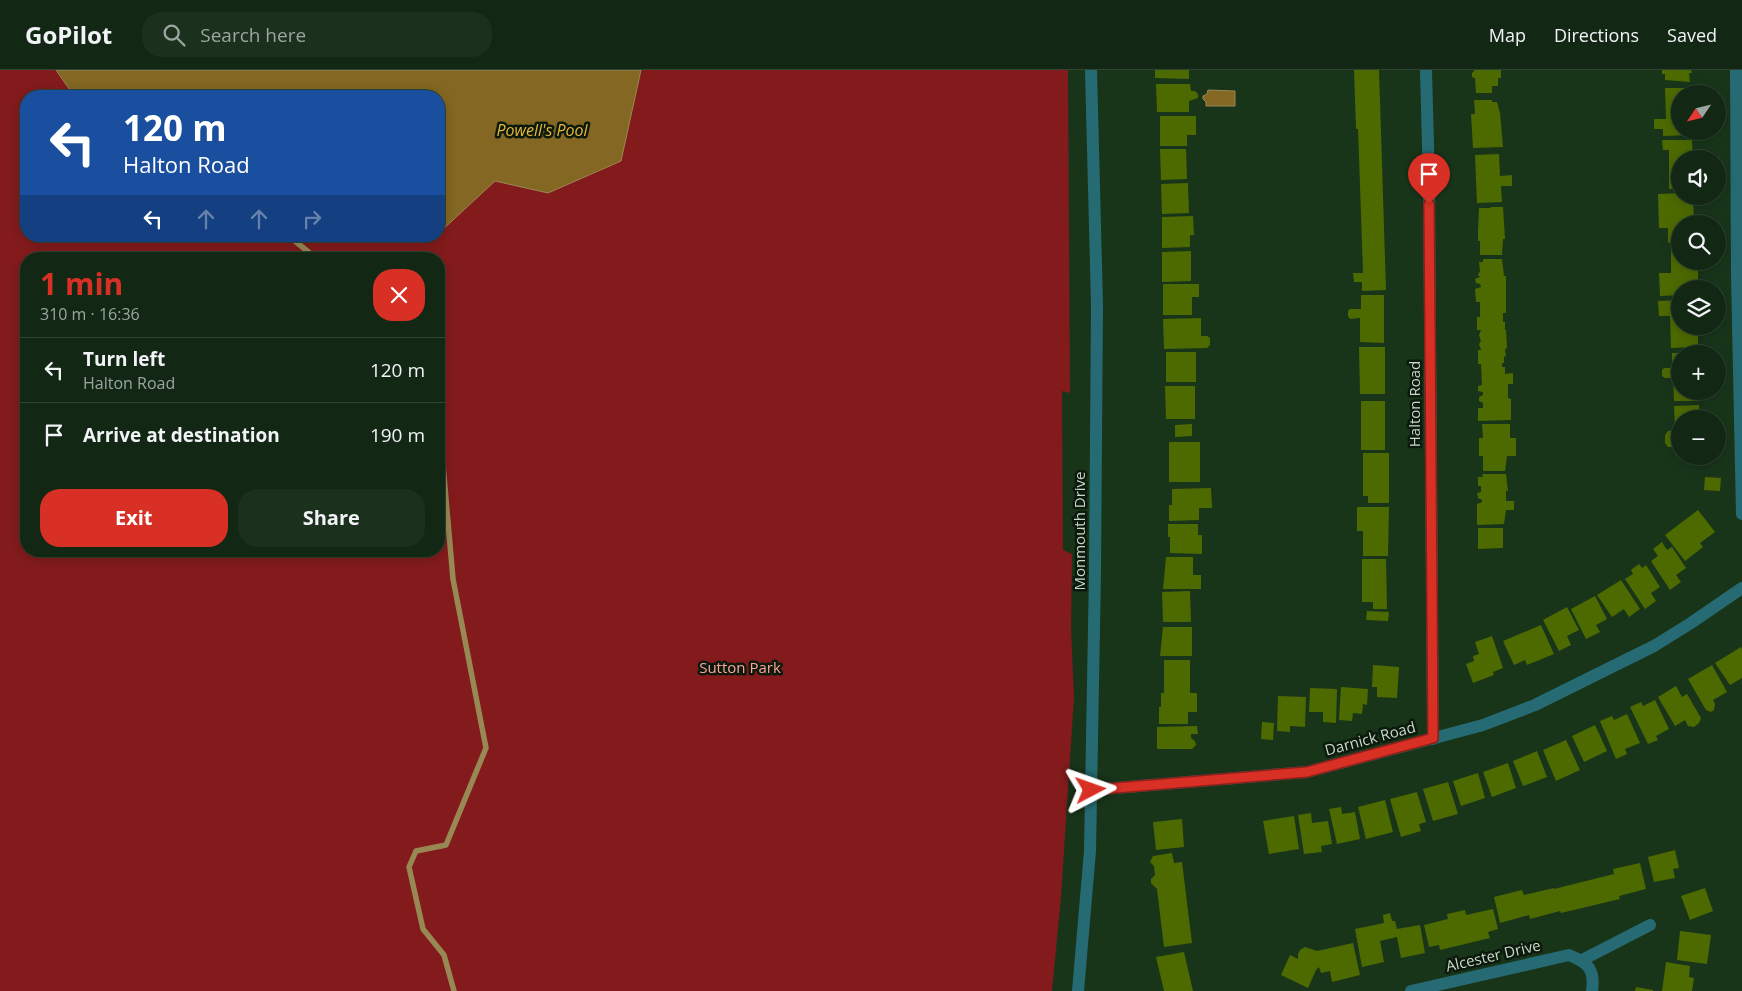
<!DOCTYPE html>
<html lang="en">
<head>
<meta charset="utf-8">
<style>
  body { margin:0; font-family:"Open Sans",sans-serif; background:#1b301d; color:#f1f3f6; height:100vh; display:flex; flex-direction:column; font-size:19px; white-space:nowrap }
  * { box-sizing:border-box; margin:0 }
  p { font-size:16px; color:#9ca6a0 }
  .icon { flex:none; width:28px; height:28px; fill:none; stroke:currentColor; stroke-width:2; stroke-linecap:round; stroke-linejoin:round }
  .map { position:relative; flex:1; overflow:hidden }
  .details { position:absolute; left:20px; top:182px; width:425px; height:305px; display:flex; flex-direction:column; background:#122814; border-radius:20px; box-shadow:0 2px 12px #0003,0 0 0 1px #314434 }
  .details>* { flex:none }
  .hud { position:absolute; left:20px; top:20px; width:425px; height:152px; border-radius:20px; box-shadow:0 2px 12px #0003,0 0 0 1px #314434; background:#1a4fa0; color:#fff; overflow:hidden }
  .needle { width:32px; rotate:235deg }
  .fabs { position:absolute; left:1671px; top:15px; display:grid; gap:10px }
  .fabs a { display:grid; place-items:center; width:55px; height:55px; border-radius:50%; background:#122814; box-shadow:0 2px 12px #0003,0 0 0 1px #314434; font-size:25px }
  .pin { position:absolute; display:grid; place-items:center; width:42px; height:42px; color:#fff; margin:-51px -21px; border-radius:50% 50% 50% 0; rotate:-45deg; box-shadow:0 0 5px #0007 }
  .pin .icon { rotate:45deg }
  .me { position:absolute; width:55px; margin:-28px; rotate:86deg; stroke-linejoin:round; filter:drop-shadow(0 0 4px #0008) }
  .turn { display:flex; align-items:center; gap:18px; height:105px; padding:0 20px; font-size:22px }
  .turn .icon { width:65px; height:65px; stroke-width:2.5 }
  .turn b { display:block; font-size:35px; line-height:42px }
  .lanes { display:flex; align-items:center; height:48px; padding:0 20px; background:#0003; justify-content:center; gap:25px; direction:ltr }
  .lanes .off { opacity:.35 }
  .round { display:grid; place-items:center; flex:none; width:52px; height:52px; border-radius:20px; background:#1b301d }
  .head { display:flex; align-items:center; justify-content:space-between; height:85px; padding:0 20px }
  h1 { font-size:30px; font-weight:700; line-height:38px; color:#d93025 }
  .action { display:flex; gap:10px; margin-top:auto; padding:10px 20px }
  .action a { flex:1; height:58px; border-radius:20px; background:#d93025; color:#fff; font-size:20px; font-weight:700; line-height:58px; text-align:center }
  .action a+a { background:#1b301d; color:#f1f3f6 }
  ul { padding:0; list-style:none }
  li { display:flex; align-items:center; gap:15px; height:65px; padding:0 20px; border-top:1px solid #314434 }
  li div { flex:1 }
  li b { display:block; font-size:19px }
  li em { font-style:normal }
  header { display:flex; align-items:center; gap:30px; box-sizing:border-box; height:70px; padding:0 25px; background:#122814; border-bottom:1px solid #314434 }
  header strong { font-size:24px }
  nav { display:flex; gap:28px; margin-inline-start:auto; font-size:18px }
  .search { width:350px; height:45px; background:#1b301d; display:flex; align-items:center; gap:12px; box-sizing:border-box; padding:0 18px; border-radius:20px; color:#9ca6a0; font-size:19px }
  .map>svg:first-child { display:block }
</style>
</head>
<body>
<header>
<strong>GoPilot</strong>
<div class="search"><svg class="icon" aria-label="search" viewBox="0 0 24 24"><circle cx="10" cy="10" r="6"/><path d="M15 15l6 6"/></svg>Search here</div>
<nav><a>Map</a><a>Directions</a><a>Saved</a></nav>
</header>
<div class="map">
<svg width="1742" height="921" viewBox="0 0 1742 921">
  <rect width="100%" height="100%" fill="#18351a"/>
  <path fill="#831b1c" fill-rule="evenodd" d="M0 0H1068L1070 323 1062 321 1063 480 1072 484 1071 560 1074 627 1061 827 1052 921H0ZM26 26H439V166H26ZM26 189H439V481H26Z"/>
  <g fill="#836722" stroke="#988954">
    <path d="M56 0H641L621 91 548 123 495 111 439 163V26H74Z"/>
    <path d="M1208 20 1235 21V36H1206V32L1203 29V26L1207 24Z"/>
    <path d="M156 166H305L295 171Z"/>
  </g>
  <g fill="none" stroke-linecap="round" stroke-linejoin="round">
    <g stroke="#988954" stroke-width="5.5">
      <path d="M295 171 317 189"/>
      <path d="M439 349 453 509 486 678 446 775 416 781 409 797 423 859 444 885 454 921"/>
    </g>
  </g>
  <g fill="#4d6a00">
    <path d="M1155 0H1189V9L1155 8Z"/>
    <path d="M1354 0H1379L1386 220 1362 221V212H1354L1353 203H1363L1359 86 1358 59H1356Z"/>
    <path d="M1475 0H1501V8H1498V16H1492V23H1476L1475 8 1472 7V3Z"/>
    <path d="M1662 0H1691L1692 3H1689L1690 12 1665 10V4H1662Z"/>
    <path d="M1156 14H1190L1191 21H1195L1198 24V28L1189 31V42H1157Z"/>
    <path d="M1665 18H1690V24H1680V61H1691V65L1663 66V59H1654V49H1666Z"/>
    <path d="M1474 30H1492V32H1497L1500 43 1503 77 1473 78 1471 44H1475Z"/>
    <path d="M1160 46H1196V65H1187V76H1160Z"/>
    <path d="M1662 70H1692L1693 89H1680V119H1669V80H1663Z"/>
    <path d="M1160 79H1186L1187 109 1161 110Z"/>
    <path d="M1499 84 1500 106 1512 105V116H1501L1502 132 1477 133 1475 85Z"/>
    <path d="M1188 113 1189 143 1162 144 1161 114Z"/>
    <path d="M1680 123V126H1693L1694 154H1680V172L1668 173V158H1659L1658 124Z"/>
    <path d="M1491 137H1503L1505 169H1503L1502 185H1480V171H1478V162L1479 138H1490Z"/>
    <path d="M1193 146 1194 165H1190V177L1162 178V147Z"/>
    <path d="M1680 177V191H1698V219H1680V225L1660 226 1659 203H1671V178Z"/>
    <path d="M1191 181V211L1162 212V182Z"/>
    <path d="M1483 189H1502L1504 206H1506V243H1503V252H1505V260H1506L1507 278 1505 279 1506 287 1504 286V293H1502V297H1505V304L1513 303V314H1508V328L1511 329V350L1478 351V338H1483V333L1479 331V327L1483 325V322L1478 321V316L1482 315 1481 294H1478V280H1481L1479 274 1481 271 1479 265 1481 260H1477V247H1480V232H1476L1475 219 1481 217 1480 214 1476 213 1475 209 1480 207 1478 205 1480 201 1479 192H1483Z"/>
    <path d="M1163 214H1199V227H1192V245H1163Z"/>
    <path d="M1361 225H1384V273L1360 272V248L1350 249 1348 246V241L1350 239H1361Z"/>
    <path d="M1680 230V256H1698V277L1671 278 1670 246H1659L1658 231Z"/>
    <path d="M1201 248V266H1207L1210 268V275L1207 278 1164 279 1163 249Z"/>
    <path d="M1359 277H1385V324H1360Z"/>
    <rect x="1166" y="282" width="30" height="30"/>
    <path d="M1672 283H1680V321H1699V331H1674L1673 308H1665L1662 306V300L1664 298H1672Z"/>
    <path d="M1165 316H1195V349H1166Z"/>
    <rect x="1361" y="331" width="24" height="49"/>
    <path d="M1699 335V349H1680V386H1676V377H1668L1665 373V365L1668 361 1675 360 1674 336Z"/>
    <path d="M1192 354V366L1175 367V355Z"/>
    <path d="M1482 354H1510V368H1516V386H1507L1505 401H1483V386H1479V368H1483Z"/>
    <rect x="1169" y="372" width="31" height="40"/>
    <path d="M1363 383H1389V433H1368V426H1363Z"/>
    <path d="M1482 404H1506L1508 421H1506V431H1514V440H1506L1504 454 1477 455V434L1482 432V430L1478 428 1477 423 1481 422V416H1478V407H1483Z"/>
    <path d="M1705 407 1721 408 1720 421 1704 420Z"/>
    <path d="M1211 418 1212 438H1199V450L1169 451V435H1172V419Z"/>
    <path d="M1357 437H1389L1388 486H1363V461H1357Z"/>
    <path d="M1698 440 1715 462 1700 473 1703 477 1685 491 1665 465Z"/>
    <path d="M1168 454H1198V465H1202V484L1170 483V467H1168Z"/>
    <path d="M1478 458H1503V478L1478 479Z"/>
    <path d="M1662 472 1667 480 1672 477 1686 498 1676 505 1681 512 1670 520 1651 491 1658 486 1653 479Z"/>
    <path d="M1166 487H1193V505H1201V519H1163Z"/>
    <path d="M1362 489H1386L1387 539H1373V532H1362Z"/>
    <path d="M1639 494 1642 498 1646 495 1660 517 1651 523 1656 531 1645 539 1625 509 1633 504 1631 500Z"/>
    <path d="M1621 510 1640 539 1629 547 1624 539 1612 547 1597 525Z"/>
    <path d="M1190 521 1191 552H1163L1162 522Z"/>
    <path d="M1595 526 1607 549 1596 555 1600 562 1586 569 1571 539Z"/>
    <path d="M1567 537 1579 560 1567 566 1571 575 1559 581 1543 550Z"/>
    <path d="M1367 541 1389 542 1388 551 1366 550Z"/>
    <path d="M1541 555 1554 584 1527 595 1525 590 1514 595 1503 571Z"/>
    <path d="M1163 557H1192V586H1160Z"/>
    <path d="M1492 566 1503 598 1493 602 1494 605 1473 613 1466 594 1474 591 1473 586 1479 584 1475 572Z"/>
    <path d="M1741 577 1742 579V608L1730 615 1715 593Z"/>
    <path d="M1164 590H1190V623H1197V642H1188V654H1159V637H1161V623H1164Z"/>
    <path d="M1373 595 1399 597 1397 628 1377 627V617H1372Z"/>
    <path d="M1712 595 1727 622 1713 630 1715 634 1714 640 1711 642 1706 640 1688 609Z"/>
    <path d="M1676 616 1682 627 1687 624 1701 648 1699 653 1694 657 1688 656 1685 650 1675 656 1658 627Z"/>
    <path d="M1341 617 1368 619 1367 635 1363 634 1362 644 1353 643 1352 651 1339 650Z"/>
    <path d="M1310 618 1337 619 1336 653 1323 652V642H1309Z"/>
    <path d="M1278 626 1306 627 1305 657 1290 656V662L1277 661Z"/>
    <path d="M1655 630 1669 659 1656 666 1658 670 1648 674 1630 637 1641 632 1643 636Z"/>
    <path d="M1627 644 1640 673 1625 679 1627 684 1616 689 1600 651 1612 646 1614 650Z"/>
    <path d="M1262 652 1274 653 1273 670 1261 669Z"/>
    <path d="M1595 655 1607 681 1584 692 1572 666Z"/>
    <path d="M1197 656 1198 664H1191V668L1195 671 1196 675 1192 679H1157V657Z"/>
    <path d="M1566 670 1580 700 1556 711 1543 680Z"/>
    <path d="M1537 681 1547 707 1523 716 1513 691Z"/>
    <path d="M1508 693 1516 718 1492 727 1483 702Z"/>
    <path d="M1478 703 1485 728 1461 736 1453 711Z"/>
    <path d="M1448 712 1458 744 1433 751 1423 719Z"/>
    <path d="M1417 722 1426 752 1419 754 1421 761 1401 767 1390 729Z"/>
    <path d="M1385 730 1393 762 1366 769 1358 737Z"/>
    <path d="M1341 737 1342 744 1355 742 1360 769 1337 774 1329 739Z"/>
    <path d="M1311 743 1312 753 1328 751 1332 774 1321 776 1322 782 1304 784 1298 745Z"/>
    <path d="M1294 746 1299 779 1269 784 1263 751Z"/>
    <path d="M1182 749 1184 777 1156 780 1153 752Z"/>
    <path d="M1675 780 1679 798 1673 799 1675 808 1654 812 1648 787Z"/>
    <path d="M1172 783 1174 793 1182 792 1192 873 1164 877 1157 819 1151 813V809L1155 805 1154 796 1150 792 1153 786Z"/>
    <path d="M1640 793 1646 819 1619 826 1620 829 1561 843 1560 841 1530 849 1529 845 1500 853 1494 827 1522 820 1524 825 1554 818V819L1614 804 1613 799Z"/>
    <path d="M1705 818 1713 841 1690 850 1681 826Z"/>
    <path d="M1493 839 1498 859 1488 862 1490 868 1440 880 1439 875 1429 877 1424 855 1448 849 1447 844 1465 840 1466 845Z"/>
    <path d="M1390 843 1392 851H1395L1397 859 1420 855 1425 883 1401 888 1397 867 1380 871 1384 892 1362 897 1355 859 1384 853 1383 845Z"/>
    <path d="M1680 861 1711 865 1707 894 1677 890Z"/>
    <path d="M1353 873 1360 905 1332 912 1330 901 1321 903 1319 897 1316 900 1308 918 1281 905 1290 885 1298 889V884L1300 880 1305 877 1317 881Z"/>
    <path d="M1184 882 1193 921H1164L1156 887Z"/>
    <path d="M1666 892 1690 896 1689 907 1694 908 1692 921H1662Z"/>
    <path d="M1636 917 1653 920V921H1635Z"/>
  </g>
  <g fill="none" stroke-linecap="round" stroke-linejoin="round">
    <g stroke="#266b73" stroke-width="12">
      <path d="M1426 0 1429 114 1433 669"/>
      <path d="M1736 0 1737 206 1742 444"/>
      <path d="M1091 720 1307 702 1483 655 1535 635 1654 576 1691 553 1742 518"/>
      <path d="M1582 890 1650 855"/>
      <path d="M1411 921 1569 885C1589 893 1595 900 1592 921"/>
    </g>
    <path stroke="#266b73" stroke-width="12" d="M1078 921 1090 781 1095 502 1097 235 1091 0"/>
  </g>
  <g fill="none" stroke-linecap="round" stroke-linejoin="round">
    <defs>
      <path id="route" d="M1091 720 1307 702 1433 668 1429 134"/>
    </defs>
    <use href="#route" stroke="#8d1f18" stroke-width="12"/>
    <use href="#route" stroke="#d93025" stroke-width="9"/>
  </g>
  <g text-anchor="middle" dominant-baseline="central" stroke-width="5" stroke-linejoin="round" paint-order="stroke">
    <g font-size="15" fill="#c8d9c8" stroke="#0c190d">
      <text transform="translate(1414 334) rotate(-90)">Halton Road</text>
      <text transform="translate(1079 461) rotate(-90)">Monmouth Drive</text>
      <text transform="translate(1370 668) rotate(-15)">Darnick Road</text>
      <text transform="translate(1493 885) rotate(-13)">Alcester Drive</text>
    </g>
    <g font-size="15" fill="#fea39a" stroke="#0c190d">
      <text x="740" y="597">Sutton Park</text>
    </g>
    <g font-size="16" font-style="italic" fill="#e8b739" stroke="#0c190d">
      <text x="542" y="60">Powell's Pool</text>
    </g>
  </g>
</svg>
<div class="fabs">
<a><svg class="needle" viewBox="-14 -14 28 28"><path d="M0-13l5 13h-10z" fill="#e53935"/><path d="M0 13l5-13h-10z" fill="#9ca6a0"/></svg></a>
<a><svg class="icon" aria-label="sound" viewBox="0 0 24 24"><path d="M4 9h4l5-4v14l-5-4H4zM17 9q2 3 0 6"/></svg></a>
<a><svg class="icon" aria-label="search" viewBox="0 0 24 24"><circle cx="10" cy="10" r="6"/><path d="M15 15l6 6"/></svg></a>
<a><svg class="icon" aria-label="layers" viewBox="0 0 24 24"><path d="M12 4l9 5-9 5-9-5zM3 14l9 5 9-5"/></svg></a>
<a>+</a>
<a>−</a>
</div>
<div class="pin" style="left:1429px;top:134px;background:#d93025"><svg class="icon" aria-label="arrive" viewBox="0 0 24 24"><path d="M6 21V4h12l-3 4 3 4H6"/></svg></div>
<svg class="me" style="left:1091px;top:720px" viewBox="-20 -20 40 40"><path d="M0-17L14 15 0 8-14 15z" fill="#d93025" stroke="#fff" stroke-width="4"/></svg>
<div class="hud">
<div class="turn"><svg class="icon" aria-label="left" viewBox="0 0 24 24"><path d="M17 20v-9H6M10 6l-5 5 5 5"/></svg><div><b>120 m</b>Halton Road</div></div>
<div class="lanes"><svg class="icon" aria-label="left" viewBox="0 0 24 24"><path d="M17 20v-9H6M10 6l-5 5 5 5"/></svg><svg class="icon off" aria-label="ahead" viewBox="0 0 24 24"><path d="M12 20V5M6 11l6-6 6 6"/></svg><svg class="icon off" aria-label="ahead" viewBox="0 0 24 24"><path d="M12 20V5M6 11l6-6 6 6"/></svg><svg class="icon off" aria-label="right" viewBox="0 0 24 24"><path d="M7 20v-9h11M14 6l5 5-5 5"/></svg></div>
</div>
<section class="details">
<div class="head"><div><h1>1 min</h1><p>310 m · 16:36</p></div><a class="round" style="background:#d93025;color:#fff"><svg class="icon" aria-label="close" viewBox="0 0 24 24"><path d="M6 6l12 12M18 6L6 18"/></svg></a></div>
<ul>
<li><svg class="icon" aria-label="left" viewBox="0 0 24 24"><path d="M17 20v-9H6M10 6l-5 5 5 5"/></svg><div><b>Turn left</b><p>Halton Road</p></div><em>120 m</em></li>
<li><svg class="icon" aria-label="arrive" viewBox="0 0 24 24"><path d="M6 21V4h12l-3 4 3 4H6"/></svg><div><b>Arrive at destination</b></div><em>190 m</em></li>
</ul>
<div class="action"><a>Exit</a><a>Share</a></div>
</section>
</div>
</body>
</html>
